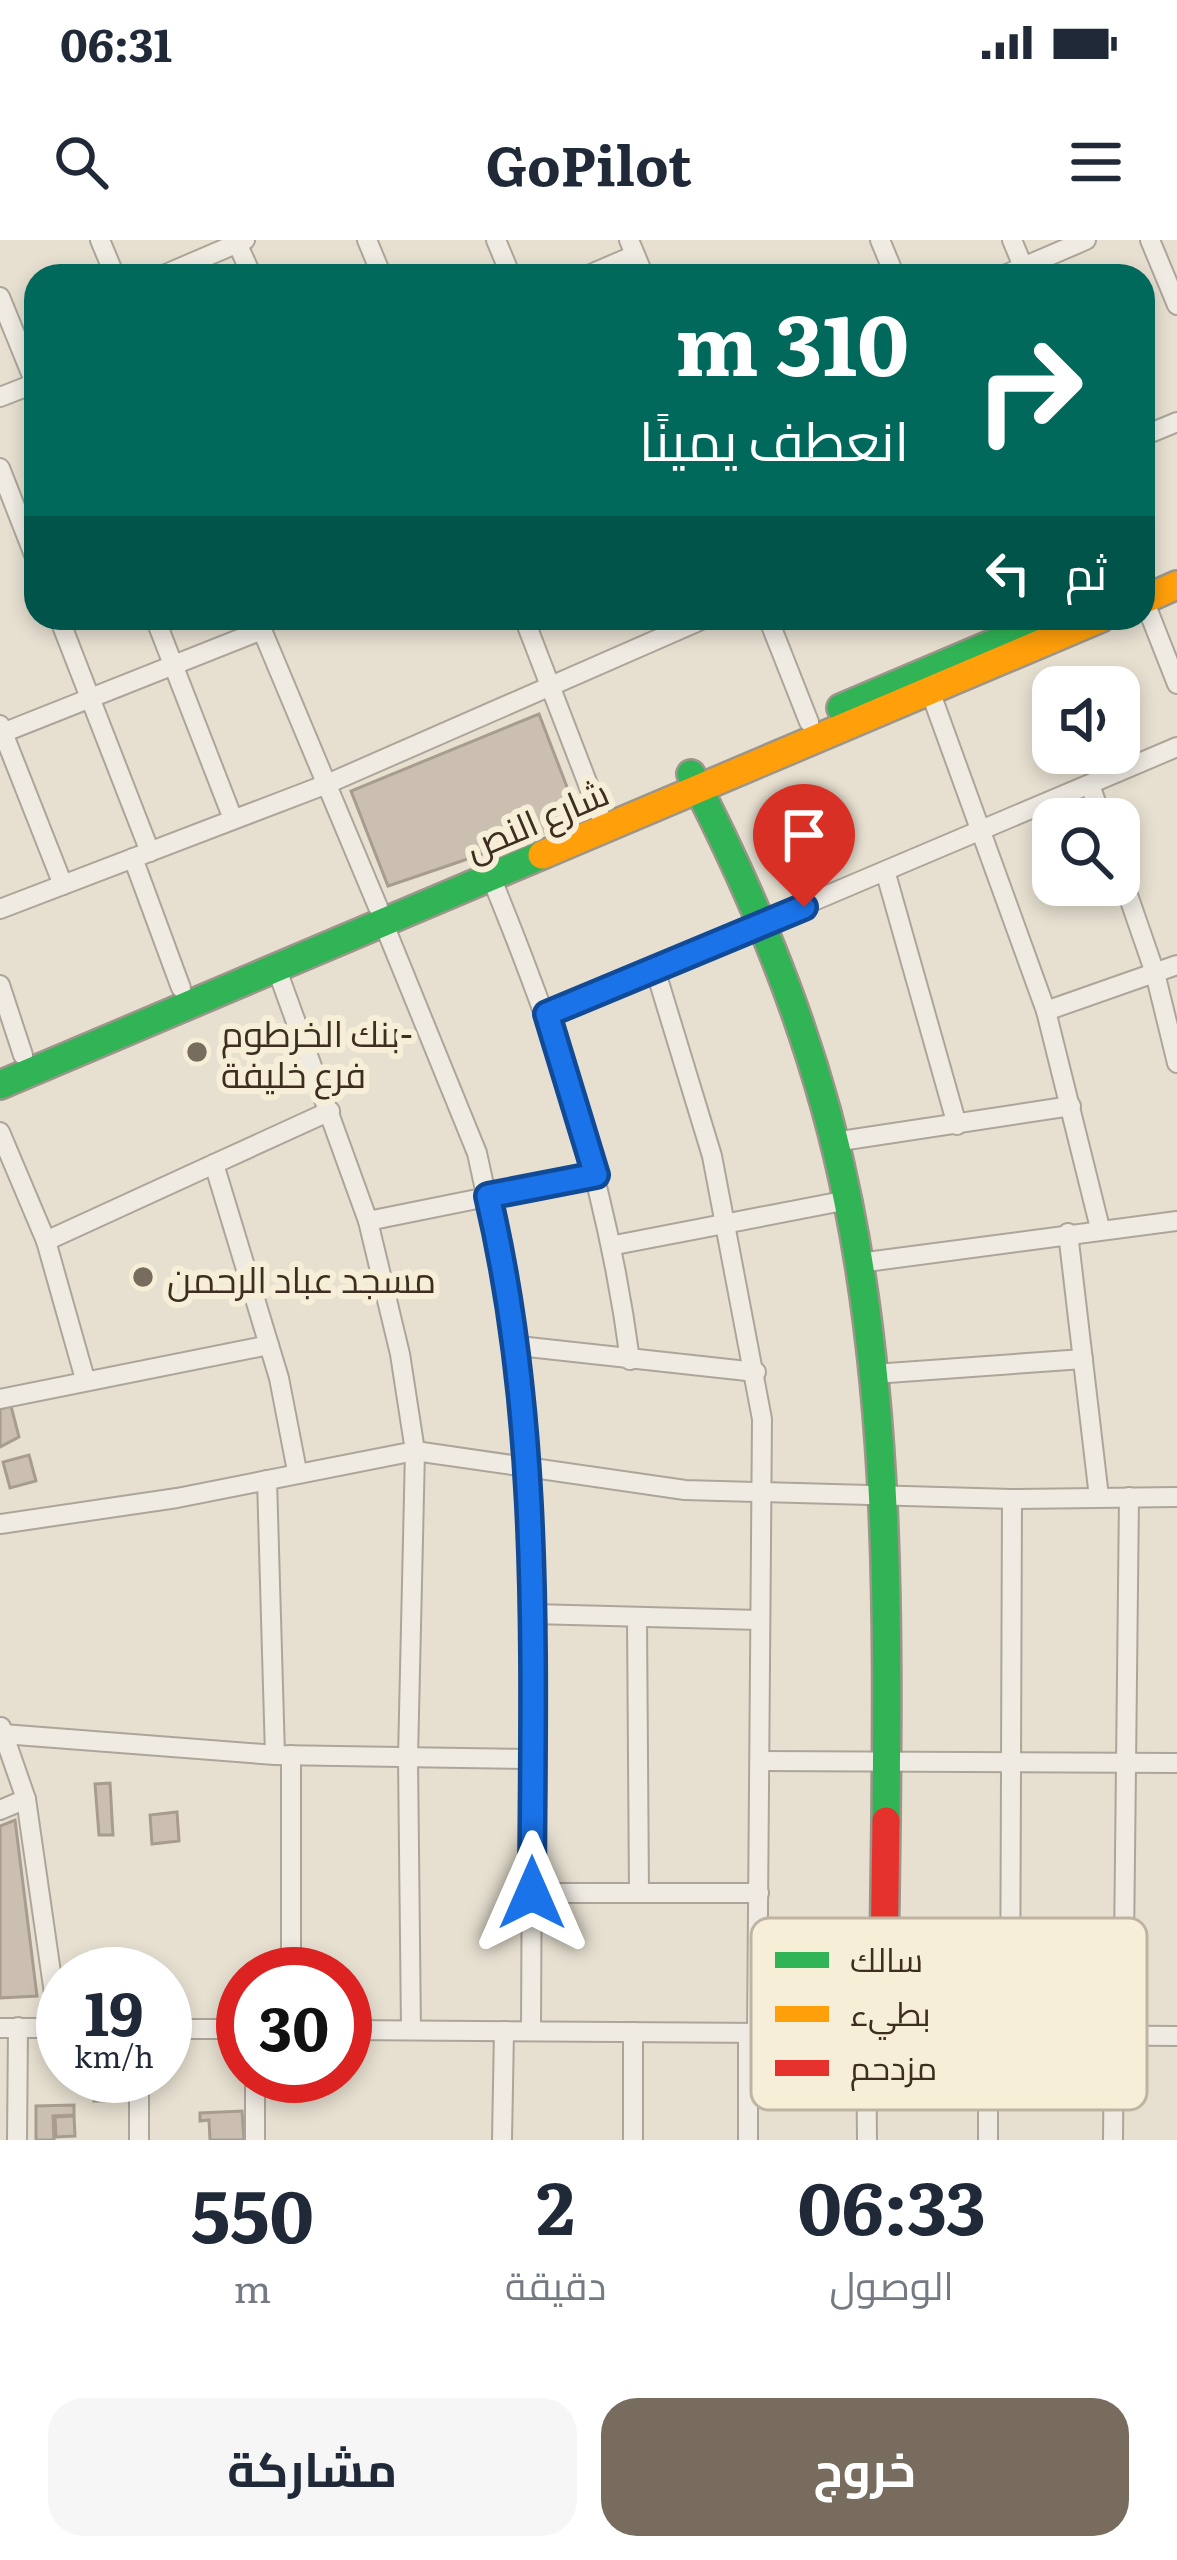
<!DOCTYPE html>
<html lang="ar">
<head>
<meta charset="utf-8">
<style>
  body { margin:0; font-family:Literata,Cairo,serif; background:#f6f6f7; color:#1f2937; direction:rtl; height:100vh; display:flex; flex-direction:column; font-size:45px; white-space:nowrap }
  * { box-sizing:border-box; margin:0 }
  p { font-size:39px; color:#747a83 }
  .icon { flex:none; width:66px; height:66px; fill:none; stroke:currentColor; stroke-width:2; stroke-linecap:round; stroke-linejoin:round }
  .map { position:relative; height:1900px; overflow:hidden; direction:ltr }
  .details { display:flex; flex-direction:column; background:#fff; flex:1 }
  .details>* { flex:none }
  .top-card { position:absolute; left:24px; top:24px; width:1131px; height:366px; border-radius:36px; box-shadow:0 6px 18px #0003; direction:rtl; background:#00695c; color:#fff; overflow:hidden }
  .controls { position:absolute; left:1032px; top:426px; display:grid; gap:24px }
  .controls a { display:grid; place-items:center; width:108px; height:108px; border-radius:24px; background:#fff; box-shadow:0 6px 18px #0003; font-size:60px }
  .speed { position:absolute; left:36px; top:1707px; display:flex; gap:24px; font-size:60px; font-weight:700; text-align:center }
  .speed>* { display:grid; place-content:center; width:156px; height:156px; border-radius:50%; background:#fff; box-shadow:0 6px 18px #0003; line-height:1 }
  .speed small { font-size:30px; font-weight:400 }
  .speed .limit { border:18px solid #d22; background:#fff; color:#111 }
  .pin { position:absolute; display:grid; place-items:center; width:102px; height:102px; color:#fff; margin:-123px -51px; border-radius:50% 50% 50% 0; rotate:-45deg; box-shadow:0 0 12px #0007 }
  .pin .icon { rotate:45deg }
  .me { position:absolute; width:132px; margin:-66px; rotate:0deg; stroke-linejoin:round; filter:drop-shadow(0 0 9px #0008) }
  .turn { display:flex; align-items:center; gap:42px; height:252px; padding:0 48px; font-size:54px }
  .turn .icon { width:156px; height:156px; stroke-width:2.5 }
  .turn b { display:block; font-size:84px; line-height:102px }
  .then { display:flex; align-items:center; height:114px; padding:0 48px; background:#0003; gap:24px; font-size:45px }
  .eta { display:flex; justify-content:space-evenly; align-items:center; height:204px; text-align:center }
  .eta b { font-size:72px; font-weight:700; line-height:84px }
  .action { display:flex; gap:24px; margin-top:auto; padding:24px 48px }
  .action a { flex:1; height:138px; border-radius:36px; background:#786c5e; color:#fff; font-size:48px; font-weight:700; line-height:138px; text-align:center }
  .action a+a { background:#f6f6f7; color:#1f2937 }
  .status { display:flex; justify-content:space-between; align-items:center; height:84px; padding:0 60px; background:#fff; direction:ltr }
  .status svg { height:33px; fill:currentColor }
  header { display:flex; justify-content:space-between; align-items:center; height:156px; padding:0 48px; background:#fff; font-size:54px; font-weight:700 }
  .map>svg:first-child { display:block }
</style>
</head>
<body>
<div class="status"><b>06:31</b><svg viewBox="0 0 49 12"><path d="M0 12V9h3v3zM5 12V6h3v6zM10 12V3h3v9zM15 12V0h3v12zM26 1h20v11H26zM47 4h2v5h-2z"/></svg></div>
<header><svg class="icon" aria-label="menu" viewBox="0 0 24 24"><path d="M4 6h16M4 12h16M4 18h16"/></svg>GoPilot<svg class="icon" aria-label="search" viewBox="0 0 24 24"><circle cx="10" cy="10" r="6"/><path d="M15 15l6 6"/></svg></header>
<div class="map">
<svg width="1177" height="1900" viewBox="0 0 1177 1900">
  <rect width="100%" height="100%" fill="#e7e0d1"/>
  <g fill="#cbbfb2" stroke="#a89c90" stroke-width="3">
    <path d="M539 474 580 581 388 646 351 551Z"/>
    <path d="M11 1166 19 1197 0 1207V1169Z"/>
    <path d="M29 1215 36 1241 10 1248 3 1222Z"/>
    <path d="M110 1543 113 1595H99L95 1544Z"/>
    <path d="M177 1572 179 1601 152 1604 150 1575Z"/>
    <path d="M15 1580 37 1756 0 1758V1586Z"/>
    <path d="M84 1836H119L111 1841V1861H94L95 1842H84Z"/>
    <path d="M74 1865V1875L53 1876 54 1900H36V1866Z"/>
    <path d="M242 1871 244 1900H210L209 1880 200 1881V1873Z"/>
    <path d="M74 1876 75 1896 56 1897 55 1877Z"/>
  </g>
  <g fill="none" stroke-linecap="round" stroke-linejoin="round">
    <defs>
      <g id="street">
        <path d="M100 0 115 36"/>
        <path d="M367 0 382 36"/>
        <path d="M496 0 511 36"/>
        <path d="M629 0 644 36"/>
        <path d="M880 0 895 36"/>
        <path d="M1012 0 1027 36"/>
        <path d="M1150 0 1177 65"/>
        <path d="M237 3 252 36"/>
        <path d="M161 36 245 0"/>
        <path d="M586 36 635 15"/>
        <path d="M1002 36 1086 0"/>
        <path d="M0 57 35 143"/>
        <path d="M0 157 36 143"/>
        <path d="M1143 196 1177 182"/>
        <path d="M0 228 36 320"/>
        <path d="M1144 360 1177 444"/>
        <path d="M59 378 150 612"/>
        <path d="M155 378 233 579"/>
        <path d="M257 378 378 667"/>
        <path d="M524 378 599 573"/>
        <path d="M768 378 809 482"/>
        <path d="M930 451 1046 771 1100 988"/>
        <path d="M0 485 63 645"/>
        <path d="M0 494 262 390"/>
        <path d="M1090 545 1102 579"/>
        <path d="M133 618 181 748"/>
        <path d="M1119 629 1155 733 1177 823"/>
        <path d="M886 634 957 885"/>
        <path d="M491 637C558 801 607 944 630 1120"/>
        <path d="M0 669 327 544 706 378"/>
        <path d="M383 682 477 913 519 1106 530 1224 533 1374 531 1791"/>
        <path d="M276 727 368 981 400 1114 415 1211 408 1518 411 1790"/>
        <path d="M655 729 712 916 762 1179 757 1793"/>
        <path d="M0 745 23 815"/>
        <path d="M1046 771 1177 725"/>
        <path d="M547 774 1177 507"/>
        <path d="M0 892 46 1001 85 1139"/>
        <path d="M834 902 1071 866"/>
        <path d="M368 981 596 935"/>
        <path d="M1068 993 1099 1257"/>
        <path d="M46 1001 214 924"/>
        <path d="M615 1005 848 960"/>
        <path d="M859 1023 1177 981"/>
        <path d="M519 1106 756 1132"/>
        <path d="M874 1134 1083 1119"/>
        <path d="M0 1159 269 1105"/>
        <path d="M297 1231 279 1138 214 924 330 871"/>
        <path d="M267 1240 275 1515"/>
        <path d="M0 1284 177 1258 415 1211 685 1250 1012 1259 1177 1257"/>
        <path d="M533 1374 760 1380"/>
        <path d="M637 1378 639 1653"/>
        <path d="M1 1487 26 1559 59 1788"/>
        <path d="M3 1494 275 1515 532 1519"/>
        <path d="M291 1515V1734"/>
        <path d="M761 1521 1177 1523"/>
        <path d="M0 1570 26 1559"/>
        <path d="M532 1653H759"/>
        <path d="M0 1788H63"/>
        <path d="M165 1789H243"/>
        <path d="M345 1790 1177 1796"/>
        <path d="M748 1793V1900"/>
        <path d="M866 1794 867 1900"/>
        <path d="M1010 1795 1012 1259"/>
        <path d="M1123 1796 1129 1257"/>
        <path d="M255 1836V1900"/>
        <path d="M17 1900 18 1787"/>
        <path d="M139 1900V1836"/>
        <path d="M502 1900 504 1791"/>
        <path d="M633 1900V1792"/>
        <path d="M988 1900V1795"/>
        <path d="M1113 1900 1114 1796"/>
      </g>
      <g id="fast">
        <path d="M841 468 1053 378"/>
        <path d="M691 534C761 670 818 811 848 962 889 1165 888 1374 886 1581"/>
        <path d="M0 845 542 615"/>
      </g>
      <g id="slow">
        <path d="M1143 360 1177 345"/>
        <path d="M542 615 1101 378"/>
      </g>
      <path id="jam" d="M883 1794 886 1581"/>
    </defs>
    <use href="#street" stroke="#ada599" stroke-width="22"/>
    <use href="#fast" stroke="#9c958a" stroke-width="32"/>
    <use href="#slow" stroke="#9c958a" stroke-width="32"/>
    <use href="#jam" stroke="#9c958a" stroke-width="32"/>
    <use href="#street" stroke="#efebe3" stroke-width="18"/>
    <use href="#fast" stroke="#30b455" stroke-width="27"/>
    <use href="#slow" stroke="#ff9f0a" stroke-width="27"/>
    <use href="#jam" stroke="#e5322d" stroke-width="27"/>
  </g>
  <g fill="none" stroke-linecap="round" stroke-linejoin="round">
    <defs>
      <path id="route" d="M532 1653C533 1418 542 1185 488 956L596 935 547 774 804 667"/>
    </defs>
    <use href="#route" stroke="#114b97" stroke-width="30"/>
    <use href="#route" stroke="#1a73e8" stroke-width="21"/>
  </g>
  <g fill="#786c5e" stroke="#f7eed8" stroke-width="4.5">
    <circle cx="197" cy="812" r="12"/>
    <circle cx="143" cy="1037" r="12"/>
  </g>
  <g text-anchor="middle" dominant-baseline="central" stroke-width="12" stroke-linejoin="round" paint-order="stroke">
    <g font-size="36" fill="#3d2e20" stroke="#f7eed8">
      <text transform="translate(536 578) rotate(-23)">شارع النص</text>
    </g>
    <g font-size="36" fill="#3d2e20" stroke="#f7eed8" text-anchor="start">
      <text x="221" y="791">بنك الخرطوم-<tspan x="221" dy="41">فرع خليفة</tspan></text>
      <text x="167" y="1037">مسجد عباد الرحمن</text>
    </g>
  </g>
  <rect x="751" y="1678" width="396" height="192" rx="18" fill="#f7eed8" stroke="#bfb4a1" stroke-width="3"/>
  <rect x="775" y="1712" width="54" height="16" fill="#30b455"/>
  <rect x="775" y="1766" width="54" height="16" fill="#ff9f0a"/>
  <rect x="775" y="1820" width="54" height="16" fill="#e5322d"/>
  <g font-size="33" fill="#3d2e20">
    <text x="850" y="1732">سالك</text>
    <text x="850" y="1786">بطيء</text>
    <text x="850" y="1840">مزدحم</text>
  </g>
</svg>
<div class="controls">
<a><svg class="icon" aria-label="sound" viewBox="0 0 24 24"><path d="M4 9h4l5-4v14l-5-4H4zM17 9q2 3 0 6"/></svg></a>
<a><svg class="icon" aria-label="search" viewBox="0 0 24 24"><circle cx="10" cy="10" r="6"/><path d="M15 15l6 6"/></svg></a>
</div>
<div class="speed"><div>19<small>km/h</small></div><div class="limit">30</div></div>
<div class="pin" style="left:804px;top:667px;background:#d93025"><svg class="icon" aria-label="arrive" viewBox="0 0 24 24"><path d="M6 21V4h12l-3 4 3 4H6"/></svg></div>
<svg class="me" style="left:532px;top:1653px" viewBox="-20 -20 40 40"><path d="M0-17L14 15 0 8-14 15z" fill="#1a73e8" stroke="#fff" stroke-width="4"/></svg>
<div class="top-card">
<div class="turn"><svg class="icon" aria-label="right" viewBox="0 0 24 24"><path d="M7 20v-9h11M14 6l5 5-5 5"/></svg><div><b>310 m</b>انعطف يمينًا</div></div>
<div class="then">ثم<svg class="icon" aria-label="left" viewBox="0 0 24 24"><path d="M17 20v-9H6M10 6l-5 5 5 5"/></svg></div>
</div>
</div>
<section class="details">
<div class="eta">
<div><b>06:33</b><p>الوصول</p></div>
<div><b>2</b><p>دقيقة</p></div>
<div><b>550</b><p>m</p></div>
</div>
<div class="action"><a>خروج</a><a>مشاركة</a></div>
</section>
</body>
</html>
